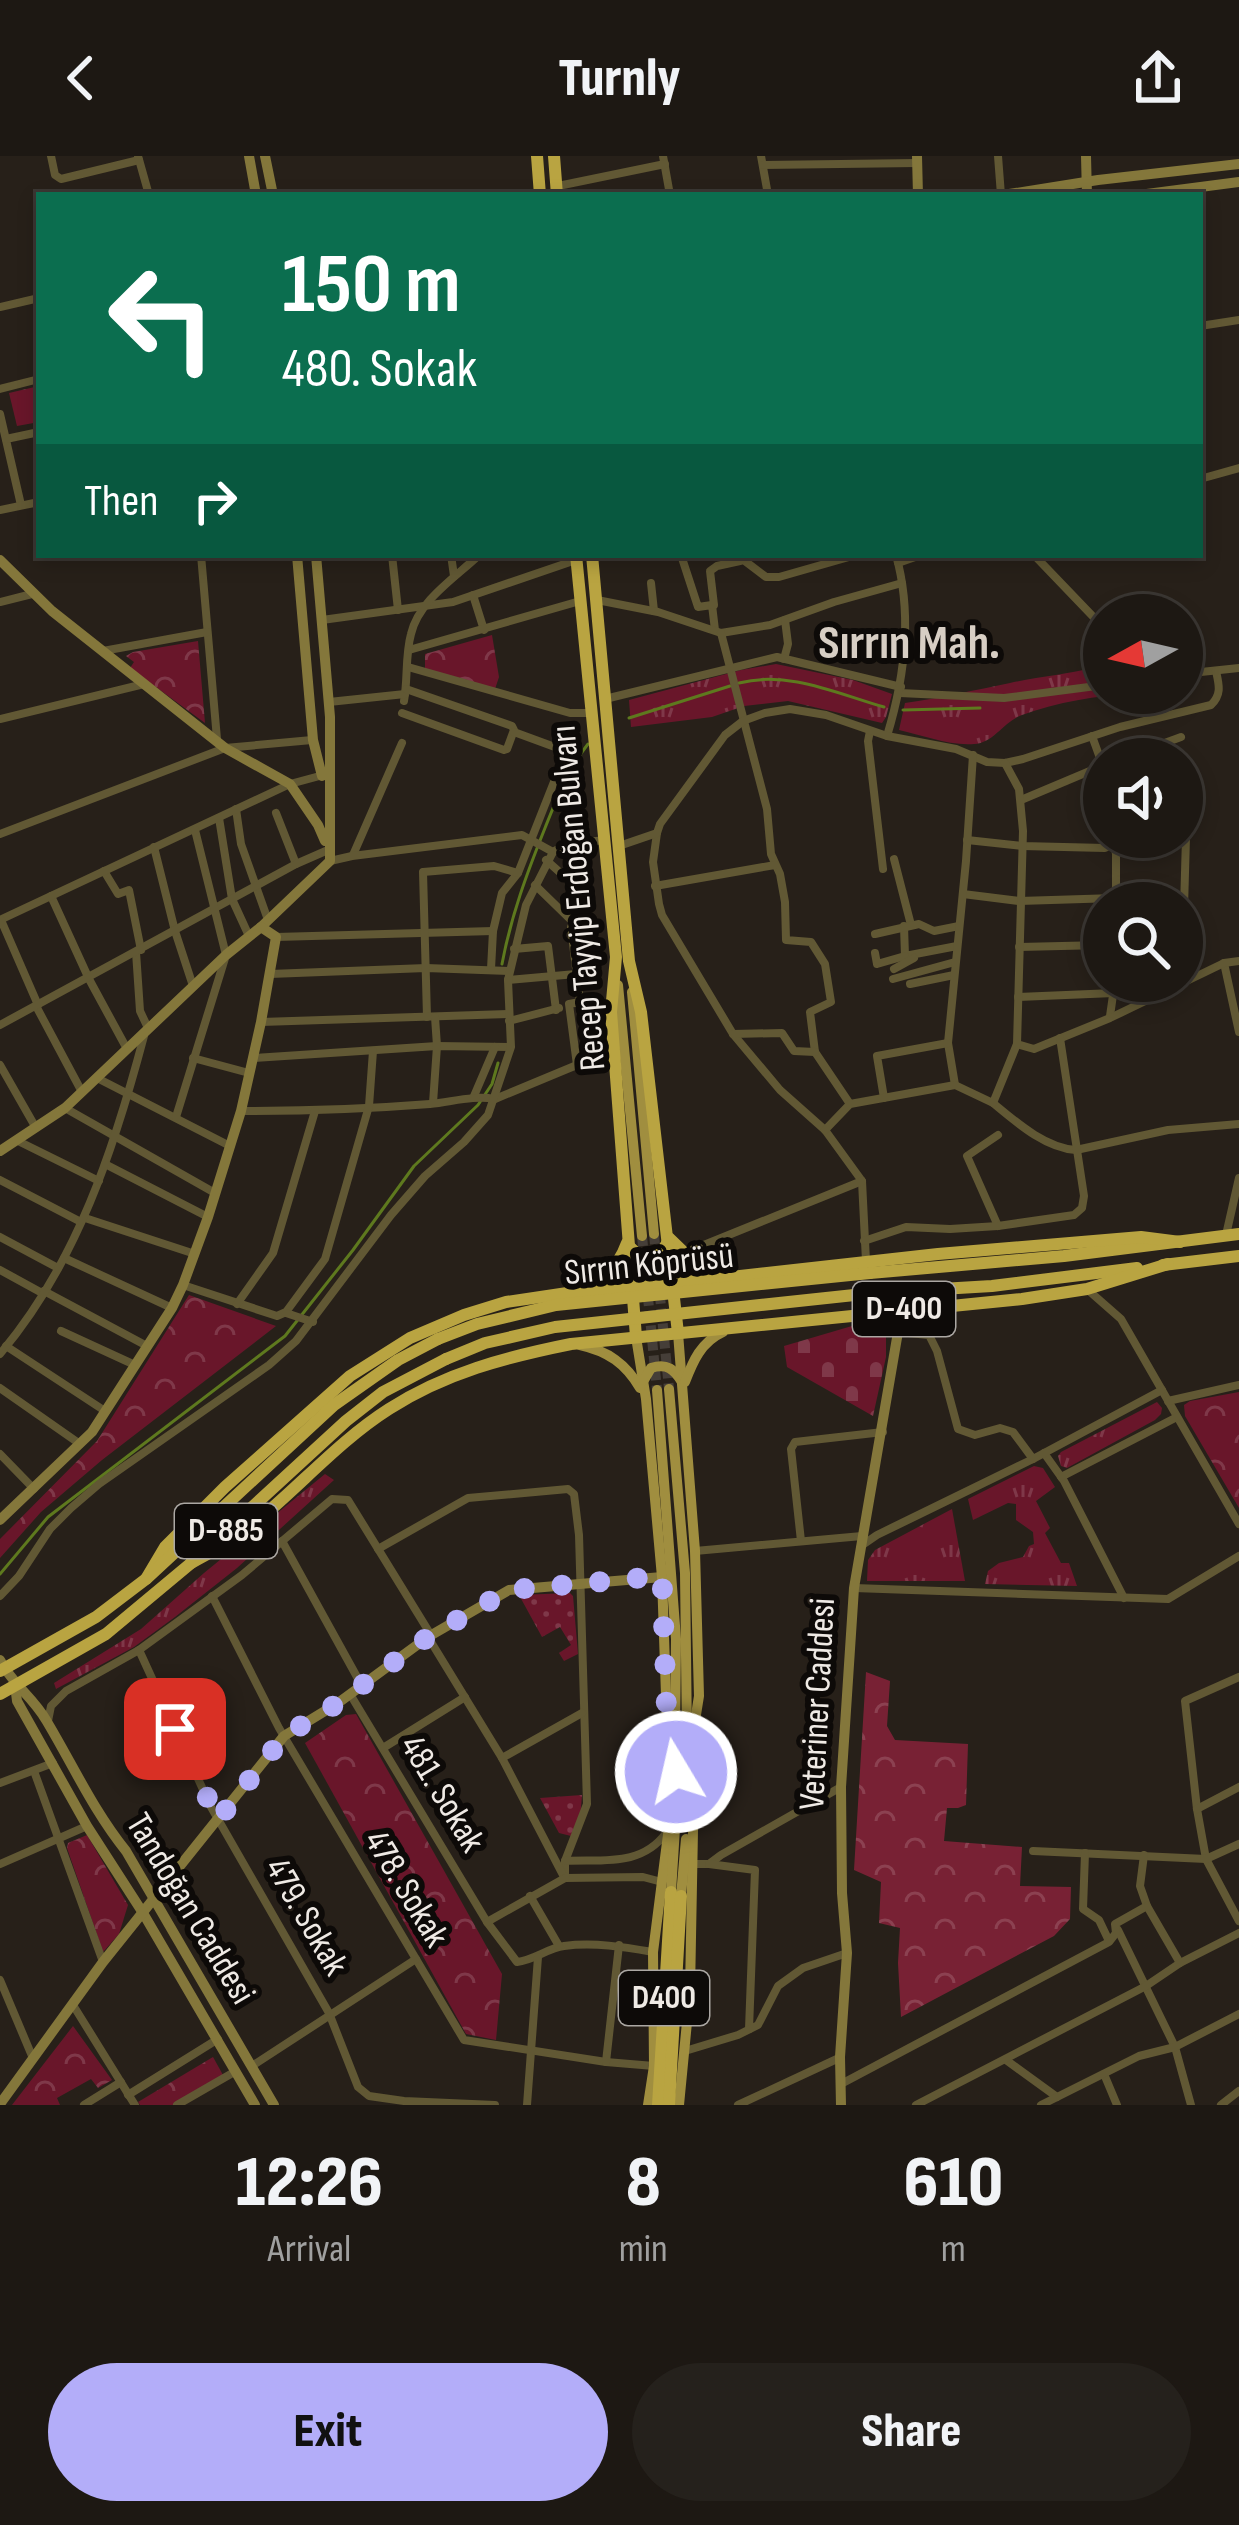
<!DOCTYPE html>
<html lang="en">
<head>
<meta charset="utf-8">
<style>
  body { margin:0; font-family:"Sofia Sans Condensed",sans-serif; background:#25211c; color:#f1f3f6; height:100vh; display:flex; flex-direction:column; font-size:45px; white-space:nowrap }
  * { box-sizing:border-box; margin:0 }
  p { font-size:39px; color:#a0a0a0 }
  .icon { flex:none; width:66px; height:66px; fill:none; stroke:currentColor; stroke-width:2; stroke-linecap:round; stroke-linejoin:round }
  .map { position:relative; height:1949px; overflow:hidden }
  .side { display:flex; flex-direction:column; background:#1d1813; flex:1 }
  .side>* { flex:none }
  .top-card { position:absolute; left:36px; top:36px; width:1167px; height:366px; border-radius:0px; box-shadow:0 6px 18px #0003,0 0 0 3px #3b3733; background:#0b6e4f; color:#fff; overflow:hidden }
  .needle { width:78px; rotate:262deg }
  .tools { position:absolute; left:1083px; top:438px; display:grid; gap:24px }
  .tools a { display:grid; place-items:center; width:120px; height:120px; border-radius:50%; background:#1d1813; box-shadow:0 6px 18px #0003,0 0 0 3px #3b3733; font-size:60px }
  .pin { position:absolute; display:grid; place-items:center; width:102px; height:102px; color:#fff; margin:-51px; border-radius:24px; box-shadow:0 6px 18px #0006 }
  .me { position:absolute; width:132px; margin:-66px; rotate:351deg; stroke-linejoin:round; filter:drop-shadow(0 0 9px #0008) }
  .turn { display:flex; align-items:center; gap:42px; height:252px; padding:0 48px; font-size:54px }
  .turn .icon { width:156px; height:156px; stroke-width:2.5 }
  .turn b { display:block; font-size:84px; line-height:102px }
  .then { display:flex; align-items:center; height:114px; padding:0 48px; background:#0003; gap:24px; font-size:45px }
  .eta { display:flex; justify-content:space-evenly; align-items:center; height:204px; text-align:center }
  .eta b { font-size:72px; font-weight:800; line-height:84px }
  .button { display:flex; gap:24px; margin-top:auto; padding:24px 48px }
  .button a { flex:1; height:138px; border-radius:72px; background:#b3adf9; color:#111; font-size:48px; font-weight:800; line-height:138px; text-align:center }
  .button a+a { background:#25211c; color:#f1f3f6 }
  header { display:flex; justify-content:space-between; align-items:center; height:156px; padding:0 48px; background:#1d1813; font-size:54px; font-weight:800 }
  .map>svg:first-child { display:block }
</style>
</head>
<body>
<header><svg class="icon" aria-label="back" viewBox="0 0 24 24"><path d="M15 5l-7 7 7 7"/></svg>Turnly<svg class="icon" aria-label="share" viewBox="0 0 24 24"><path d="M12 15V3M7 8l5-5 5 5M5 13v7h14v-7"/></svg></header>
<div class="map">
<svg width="1239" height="1949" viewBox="0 0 1239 1949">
  <defs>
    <pattern id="grass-tufts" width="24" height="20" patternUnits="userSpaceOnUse" patternTransform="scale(3)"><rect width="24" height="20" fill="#69162a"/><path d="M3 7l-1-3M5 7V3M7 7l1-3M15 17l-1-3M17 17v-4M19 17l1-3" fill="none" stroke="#7f3849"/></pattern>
    <pattern id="forest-crowns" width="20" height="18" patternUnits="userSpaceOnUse" patternTransform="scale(3)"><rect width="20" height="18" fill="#782134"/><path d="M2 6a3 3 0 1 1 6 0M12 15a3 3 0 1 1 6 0" fill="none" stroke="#8c4151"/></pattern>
    <pattern id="cemetery-stones" width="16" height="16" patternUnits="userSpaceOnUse" patternTransform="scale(3)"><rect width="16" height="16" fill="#69162a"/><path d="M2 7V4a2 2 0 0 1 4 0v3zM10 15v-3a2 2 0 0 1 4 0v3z" fill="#7f3849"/></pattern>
    <pattern id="park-crowns" width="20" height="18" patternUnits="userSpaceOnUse" patternTransform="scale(3)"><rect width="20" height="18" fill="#69162a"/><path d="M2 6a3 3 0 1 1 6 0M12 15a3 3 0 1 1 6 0" fill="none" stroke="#7f3849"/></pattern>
    <pattern id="garden-dots" width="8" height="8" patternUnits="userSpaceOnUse" patternTransform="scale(3)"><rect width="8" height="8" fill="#69162a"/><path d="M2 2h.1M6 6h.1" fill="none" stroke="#7f3849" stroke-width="1.8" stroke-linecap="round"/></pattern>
  </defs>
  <rect width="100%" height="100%" fill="#272019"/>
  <g fill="url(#grass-tufts)">
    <path d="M1100 487 1104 491V537H1134C1097 540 1057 546 1022 559 1003 566 994 587 974 588 950 590 922 579 899 574L905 547C941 542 975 534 1010 527 1039 520 1067 519 1096 511Z"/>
    <path d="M776 508 853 524 892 538 886 561 882 567 788 545 744 550 712 561 631 571 629 544 741 514Z"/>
    <path d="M1157 1246 1162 1252 1161 1258 1155 1264 1067 1312 1061 1310 1058 1300 1061 1296Z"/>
    <path d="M1034 1310 1043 1312 1055 1331 1036 1345 1050 1372 1045 1377 1061 1407H1069L1077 1430 985 1428 988 1415 999 1407 1023 1401 1029 1390 1034 1388 1033 1376 1016 1364V1348L1008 1347 973 1364 968 1343Z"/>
    <path d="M325 1318 334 1324 237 1412 175 1461 134 1491 56 1533 54 1527 141 1473 204 1417Z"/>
    <path d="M952 1353 965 1425H867L868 1404 875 1394Z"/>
  </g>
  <path fill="url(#forest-crowns)" d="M866 1516 890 1525 887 1570 895 1584 968 1588 966 1649 958 1652H947L944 1685 1022 1691 1020 1730 1071 1731 1070 1763 1054 1780 901 1861 898 1807 900 1772 879 1767 881 1726 854 1714Z"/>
  <path fill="url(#cemetery-stones)" d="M886 1160V1201L873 1260 787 1211 784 1190Z"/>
  <g fill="url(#park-crowns)">
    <path d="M39 230V266L17 270 9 237Z"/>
    <path d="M492 479 499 521 495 533 425 513V498Z"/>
    <path d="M198 485 205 567 130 512 134 506 126 500 133 496Z"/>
    <path d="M189 1139 276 1170 102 1304 41 1356 0 1402V1383L97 1285Z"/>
    <path d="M1239 1236V1352L1185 1260 1184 1249 1190 1245Z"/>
    <path d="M356 1558 502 1818 496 1884 466 1878 305 1587 346 1559Z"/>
    <path d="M87 1679 128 1749 119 1778 103 1796 67 1692 68 1687Z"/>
    <path d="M73 1870 112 1924 98 1932 91 1923 57 1942 60 1949H12Z"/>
    <path d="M213 1901 223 1919 173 1949H140L138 1946Z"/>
  </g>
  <g fill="url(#garden-dots)">
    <path d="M570 1437 573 1440 578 1498 564 1505 559 1497 571 1489 560 1471 542 1481 519 1439Z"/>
    <path d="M582 1639 579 1676 571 1680 559 1677 540 1642Z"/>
  </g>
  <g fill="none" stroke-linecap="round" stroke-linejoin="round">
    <g stroke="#5e791e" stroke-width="3">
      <path d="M739 527C788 514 838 538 884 551"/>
      <path d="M903 554 980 552"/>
      <path d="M629 562 730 530"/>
      <path d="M502 808C511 760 527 717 545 672 557 642 568 613 588 588"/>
      <path d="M0 1418 48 1361 285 1180 353 1094 414 1010 478 949 492 928 498 907"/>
    </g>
    <g stroke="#453e38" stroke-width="10" stroke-dasharray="10 5" stroke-linecap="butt">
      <path d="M654 1078 669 1233"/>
      <path d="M642 1080 657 1234"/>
    </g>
    <g stroke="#615834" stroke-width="8">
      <path d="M51 0 55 19 61 23 139 4"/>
      <path d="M138 0 149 39"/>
      <path d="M663 0 670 39"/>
      <path d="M761 0 768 39"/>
      <path d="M998 0 1001 39"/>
      <path d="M763 9 917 7"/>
      <path d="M558 30 665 8"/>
      <path d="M0 151 39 142"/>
      <path d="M1200 170 1239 164"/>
      <path d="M0 233 39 223"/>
      <path d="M0 258 21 349"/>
      <path d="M6 283 39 276"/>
      <path d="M1200 323 1239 312"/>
      <path d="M0 354 39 346"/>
      <path d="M201 399 217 583"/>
      <path d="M392 399 398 454"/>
      <path d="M451 399 454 420"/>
      <path d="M681 399 698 451 712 449 715 474"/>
      <path d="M737 399 766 421H779L856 399"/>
      <path d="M1034 399 1104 472"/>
      <path d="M898 407 921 399"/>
      <path d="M651 427 654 455"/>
      <path d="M473 439 484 474"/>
      <path d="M597 444 658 456 721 477 770 469 834 446 902 427"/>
      <path d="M0 446 32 438"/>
      <path d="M712 449H714L710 415 717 410 740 405"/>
      <path d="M322 464 453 446 576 404"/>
      <path d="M721 477 767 653 771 698 780 718 785 746 786 784 811 786 825 808 831 846 810 856 815 896 850 948"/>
      <path d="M409 494 580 445"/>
      <path d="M103 495 207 476"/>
      <path d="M784 503 788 488 785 464"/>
      <path d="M408 511 570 557H591"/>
      <path d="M1182 518 1239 512"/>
      <path d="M900 537 1004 542 1104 529"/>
      <path d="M605 543 777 501 901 531"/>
      <path d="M404 545C408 523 405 500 411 478 419 444 455 422 479 399"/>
      <path d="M329 546 405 538"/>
      <path d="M402 557 504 594 507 593 514 574 512 570 406 533"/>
      <path d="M0 563 144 528"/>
      <path d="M870 575 868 585 883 713"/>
      <path d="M887 580C905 521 913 460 896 399"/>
      <path d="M1092 580 1104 613"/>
      <path d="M1121 603 1181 581"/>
      <path d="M1021 644 1104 609"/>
      <path d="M1182 651H1185"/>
      <path d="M236 653 241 688 268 764"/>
      <path d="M276 657 296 708"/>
      <path d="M219 662 232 743 249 780"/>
      <path d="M657 677 653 706 659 748 662 759 690 806 733 878 780 934 825 974 862 1025 866 1105"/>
      <path d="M0 678 225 592 312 584"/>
      <path d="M1113 681 1116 698V746"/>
      <path d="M1182 681H1186L1182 823"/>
      <path d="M967 684 1022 690 1105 692 1121 684 1181 681"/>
      <path d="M619 690 657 677 660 668 725 579 743 565 765 557 790 553 826 559 887 580 956 593 987 606 1005 607 1023 603 1120 571 1211 549C1222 538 1219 529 1216 515"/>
      <path d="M154 691 175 775 193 830"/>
      <path d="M353 699 402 587"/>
      <path d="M894 703 911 769"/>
      <path d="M546 704 591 744"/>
      <path d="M330 705 352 700 522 679 553 696"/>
      <path d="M104 715 118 738 129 734 141 794"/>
      <path d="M535 729 574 767 571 771 580 846 569 848 577 909"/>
      <path d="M655 730 775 709"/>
      <path d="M963 738 1019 745 1116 742"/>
      <path d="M51 740 89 823 127 893"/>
      <path d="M0 764 290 628 327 618"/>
      <path d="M1 764 38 849"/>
      <path d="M904 770 905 800 957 790"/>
      <path d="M875 778 919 768 934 775 959 770"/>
      <path d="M276 781 493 775"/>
      <path d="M1019 791 1104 789"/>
      <path d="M514 793 548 790 556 854"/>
      <path d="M136 796 140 855 148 872"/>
      <path d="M875 797 877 808 905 800"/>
      <path d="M1224 807 1239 876"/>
      <path d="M491 813 493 775 502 737 518 717 565 598 563 594 514 576"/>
      <path d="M894 813 914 802"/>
      <path d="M270 818 426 812 509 815"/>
      <path d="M893 823 955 806"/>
      <path d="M508 824 576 818"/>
      <path d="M910 828 954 819"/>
      <path d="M1018 841 1114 837"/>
      <path d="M36 850 82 936"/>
      <path d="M1110 860 1115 825"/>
      <path d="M427 861 423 716 494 710 518 717"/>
      <path d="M509 865 559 852"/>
      <path d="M261 866 508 858"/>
      <path d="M0 869 296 708 328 694"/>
      <path d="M733 878 782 877 794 895 815 896"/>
      <path d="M1017 888 1034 893 1110 862 1224 807 1239 805"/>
      <path d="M193 902 249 917"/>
      <path d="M254 902 437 890 510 891"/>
      <path d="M0 909 36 972"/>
      <path d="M97 922 230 990"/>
      <path d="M955 929 948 887 966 705 973 599"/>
      <path d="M474 940 495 891"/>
      <path d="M884 942 877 900 948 887"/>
      <path d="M433 947 437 890 435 861"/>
      <path d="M993 947C1016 966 1045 992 1076 994L1168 974 1239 968"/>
      <path d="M65 952 215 1037"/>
      <path d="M241 955C304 955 367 953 430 948 452 946 473 939 495 943L613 894"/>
      <path d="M176 961 226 799 195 674"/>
      <path d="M825 974 850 948 955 929 993 947 1017 888 1023 675 1019 633 1005 607"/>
      <path d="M18 985 99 1025"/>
      <path d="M105 1008 208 1061"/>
      <path d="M0 1024 81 1066"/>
      <path d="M85 1062 195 1098"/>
      <path d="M998 1070 967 1000 998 979"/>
      <path d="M1226 1079 1239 1022"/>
      <path d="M0 1081 58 1112"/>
      <path d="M864 1085 906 1071 950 1073 998 1070 1074 1059 1082 1052 1084 1040 1060 882"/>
      <path d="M684 1097 862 1025"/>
      <path d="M64 1102 172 1152"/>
      <path d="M0 1114 42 1137"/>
      <path d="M183 1129 277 1160 286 1156 325 1103 369 950 373 895"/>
      <path d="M1088 1134 1121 1163 1239 1368"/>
      <path d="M44 1135 147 1190"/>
      <path d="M237 1148 273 1097 315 955"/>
      <path d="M286 1157 313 1166"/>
      <path d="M61 1175 135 1209"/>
      <path d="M898 1176 929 1179 937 1195 958 1273 975 1279 1000 1272 1013 1276 1033 1303"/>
      <path d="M6 1190 105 1255"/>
      <path d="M0 1198C77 1107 114 993 144 880"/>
      <path d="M0 1232 80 1288"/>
      <path d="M1168 1245 1239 1229"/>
      <path d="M1044 1297 1064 1325 1124 1442"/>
      <path d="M0 1298 34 1333"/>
      <path d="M1061 1321 1177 1261"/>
      <path d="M282 1385 362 1530"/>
      <path d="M801 1385 791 1293 795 1286 883 1276"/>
      <path d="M861 1390 877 1379 1033 1303 1162 1234"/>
      <path d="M378 1393 468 1342 568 1333 574 1338 579 1379 587 1648 565 1705V1722"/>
      <path d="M695 1395 862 1380"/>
      <path d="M854 1432 1168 1443 1239 1400"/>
      <path d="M0 1440 19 1420 50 1373 71 1352 99 1328 269 1209 296 1185 391 1059 425 1020 464 986 488 959 511 891 508 824 526 749 553 696 565 689 604 684"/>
      <path d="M212 1440 279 1572 464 1884 606 1906 654 1910"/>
      <path d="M428 1481 502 1602 564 1721"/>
      <path d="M139 1494 211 1651 329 1857 358 1931 369 1940 404 1945 495 1949"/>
      <path d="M1239 1521 1185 1545 1197 1653 1206 1703 1239 1765"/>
      <path d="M350 1538 487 1766 517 1806C534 1804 548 1792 564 1790 594 1786 624 1791 653 1796"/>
      <path d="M48 1565 51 1550 66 1535 139 1494 242 1419 332 1343 348 1344 431 1479"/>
      <path d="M383 1592 465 1541"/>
      <path d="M502 1602 582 1557"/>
      <path d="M34 1615 103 1806"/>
      <path d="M0 1627 53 1607"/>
      <path d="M1197 1653 1239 1631"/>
      <path d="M1033 1695 1206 1703 1239 1688"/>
      <path d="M1085 1697 1083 1753 1099 1764 1109 1785"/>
      <path d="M1144 1699 1140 1730 1147 1750"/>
      <path d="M565 1705C603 1703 641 1711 666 1677"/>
      <path d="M0 1708 87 1670"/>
      <path d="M692 1708H709L721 1699 841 1631"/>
      <path d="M709 1708 755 1714 749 1873"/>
      <path d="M530 1740 559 1790"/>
      <path d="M487 1766 565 1722 643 1721 662 1726"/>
      <path d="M1118 1774 1175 1891 1191 1949"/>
      <path d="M0 1824 32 1900"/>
      <path d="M73 1849 135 1949"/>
      <path d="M685 1895 738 1879 758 1869 778 1830 803 1812 847 1797"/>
      <path d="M1006 1904 1057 1941"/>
      <path d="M606 1906 619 1789"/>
      <path d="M252 1910 416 1803"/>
      <path d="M1104 1918 1117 1949"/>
      <path d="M841 1928 1109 1786 1116 1777 1115 1768 1147 1750 1180 1807"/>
      <path d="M128 1939 218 1883"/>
      <path d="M84 1949 121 1926"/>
      <path d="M177 1949 236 1915"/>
      <path d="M527 1949 538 1801"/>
      <path d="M738 1949 839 1902"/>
      <path d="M916 1949 1146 1830 1180 1807 1239 1777"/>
      <path d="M1041 1949 1139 1900 1175 1891 1239 1858"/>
      <path d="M1221 1949 1239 1935"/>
    </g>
    <g stroke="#84773b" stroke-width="10">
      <path d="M249 0 256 39"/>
      <path d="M265 0 273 39"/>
      <path d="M917 0 918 39"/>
      <path d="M1086 0 1087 39"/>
      <path d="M1003 39 1098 24 1239 8"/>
      <path d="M1139 39 1239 26"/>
      <path d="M297 399 313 584 322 620"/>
      <path d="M0 404 52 455 225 592 290 628 318 669 325 685"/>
      <path d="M0 995 65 952 226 799 261 771 330 705V561L316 399"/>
      <path d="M0 1364 92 1276 172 1152 183 1129 208 1061 241 955 261 866 276 781 261 771"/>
      <path d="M0 1504C12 1528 33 1541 46 1564 73 1609 93 1654 126 1695L274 1949"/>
      <path d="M15 1529 17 1545 87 1670 143 1757 255 1949"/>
      <path d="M0 1948 103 1806 284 1580 338 1547 428 1481 509 1434 662 1421"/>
      <path d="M841 1949 840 1901 847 1797 842 1737 841 1631 854 1432 898 1176 897 1154"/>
    </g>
    <g stroke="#a08e3f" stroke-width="10">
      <path d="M618 829 642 1080"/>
      <path d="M632 836 654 1078"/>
      <path d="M678 1177 695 1395 699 1540 687 1615 693 1674 690 1835 679 1949"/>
      <path d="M636 1181 646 1243 662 1421 667 1569 676 1616 653 1796 654 1910 648 1949"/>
      <path d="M580 1189C608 1195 626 1208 640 1232"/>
      <path d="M644 1224 651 1212C667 1207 674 1213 682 1226"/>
      <path d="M685 1226C693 1205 701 1186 723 1176"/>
      <path d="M669 1233 685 1417 687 1581"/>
      <path d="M657 1234 676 1483 675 1584"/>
      <path d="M671 1736 676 1656"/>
      <path d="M681 1740 686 1683"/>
    </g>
    <g stroke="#b9a441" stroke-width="12">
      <path d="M537 0 540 39"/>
      <path d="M554 0 557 39"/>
      <path d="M576 399 616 801 611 856 636 1181"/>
      <path d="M592 399 629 805 641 856 678 1177"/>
      <path d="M669 1082 696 1108 718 1119"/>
      <path d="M631 1092C646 1108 661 1102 669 1083"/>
      <path d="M1163 1109 1239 1100"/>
      <path d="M870 1117 1064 1100 1239 1078"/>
      <path d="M586 1131C606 1123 620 1107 627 1087"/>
      <path d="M873 1137 992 1130 1137 1112"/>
      <path d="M211 1389 346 1265 383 1236 446 1203"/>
      <path d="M191 1407C205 1399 219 1392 232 1384 288 1345 331 1290 389 1253 445 1217 506 1201 571 1188L1022 1143 1087 1133 1168 1108"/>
      <path d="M146 1423 165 1391 225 1331 350 1220 410 1182 464 1159 506 1146 574 1136 632 1132 938 1098 1141 1081 1180 1086"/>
      <path d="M0 1515 96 1461 146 1423 334 1249 398 1204 438 1183"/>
      <path d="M0 1538 106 1478 196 1403"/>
      <path d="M658 1949 671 1736"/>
      <path d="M669 1949 681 1740"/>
    </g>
    <g stroke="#b9a441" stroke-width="12">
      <path d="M438 1183 477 1168 556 1149 870 1117"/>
      <path d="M446 1203 485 1187 555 1171 873 1137"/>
    </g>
  </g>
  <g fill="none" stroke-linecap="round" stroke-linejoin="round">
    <path stroke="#b3adf9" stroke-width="21" stroke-dasharray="0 37.8" d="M175 1573 218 1664 284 1580 338 1547 428 1481 509 1434 662 1420 667 1569 676 1616"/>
  </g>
  <g text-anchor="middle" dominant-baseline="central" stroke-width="12" stroke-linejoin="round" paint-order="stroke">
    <g fill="#0d0a08" stroke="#aba7a3" stroke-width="3">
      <rect x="853" y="1126" width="102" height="54" rx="9"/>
      <rect x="175" y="1348" width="102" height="54" rx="9"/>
      <rect x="619" y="1815" width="90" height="54" rx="9"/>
    </g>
    <g font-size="33" font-weight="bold" fill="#efeae5">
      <text x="904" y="1153">D-400</text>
      <text x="226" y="1375">D-885</text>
      <text x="664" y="1842">D400</text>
    </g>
    <g font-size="36" fill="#efeae5" stroke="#0d0a08">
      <text transform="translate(579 742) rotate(-95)">Recep Tayyip Erdoğan Bulvarı</text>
      <text transform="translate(649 1109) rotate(-6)">Sırrın Köprüsü</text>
      <text transform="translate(818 1548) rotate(-87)">Veteriner Caddesi</text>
      <text transform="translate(442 1638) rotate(59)">481. Sokak</text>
      <text transform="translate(406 1733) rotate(59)">478. Sokak</text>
      <text transform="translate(190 1753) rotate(59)">Tandoğan Caddesi</text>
      <text transform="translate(306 1761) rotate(60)">479. Sokak</text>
    </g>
    <g font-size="48" font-weight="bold" fill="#d7cec4" stroke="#0d0a08">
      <text x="909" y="487">Sırrın Mah.</text>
    </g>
  </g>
</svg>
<div class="tools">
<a><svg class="needle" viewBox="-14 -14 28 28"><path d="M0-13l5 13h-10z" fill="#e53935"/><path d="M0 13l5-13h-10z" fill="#a0a0a0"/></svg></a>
<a><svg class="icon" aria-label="sound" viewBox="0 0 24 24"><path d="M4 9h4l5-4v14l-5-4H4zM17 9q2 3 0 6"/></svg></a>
<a><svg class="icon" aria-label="search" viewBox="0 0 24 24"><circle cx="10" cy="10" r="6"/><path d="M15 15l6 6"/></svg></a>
</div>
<div class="pin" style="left:175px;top:1573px;background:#d93025"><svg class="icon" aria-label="arrive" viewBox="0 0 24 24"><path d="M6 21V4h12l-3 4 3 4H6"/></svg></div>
<svg class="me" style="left:676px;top:1616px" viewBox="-20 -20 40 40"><circle r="17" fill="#b3adf9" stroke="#fff" stroke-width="3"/><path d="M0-11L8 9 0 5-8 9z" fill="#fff"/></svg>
<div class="top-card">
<div class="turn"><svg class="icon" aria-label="left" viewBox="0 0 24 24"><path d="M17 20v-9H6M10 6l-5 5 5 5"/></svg><div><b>150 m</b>480. Sokak</div></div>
<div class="then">Then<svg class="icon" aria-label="right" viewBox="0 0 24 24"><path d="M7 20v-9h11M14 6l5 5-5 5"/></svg></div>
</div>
</div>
<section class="side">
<div class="eta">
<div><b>12:26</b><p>Arrival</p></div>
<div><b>8</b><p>min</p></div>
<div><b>610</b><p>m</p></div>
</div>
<div class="button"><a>Exit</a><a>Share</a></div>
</section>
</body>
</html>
